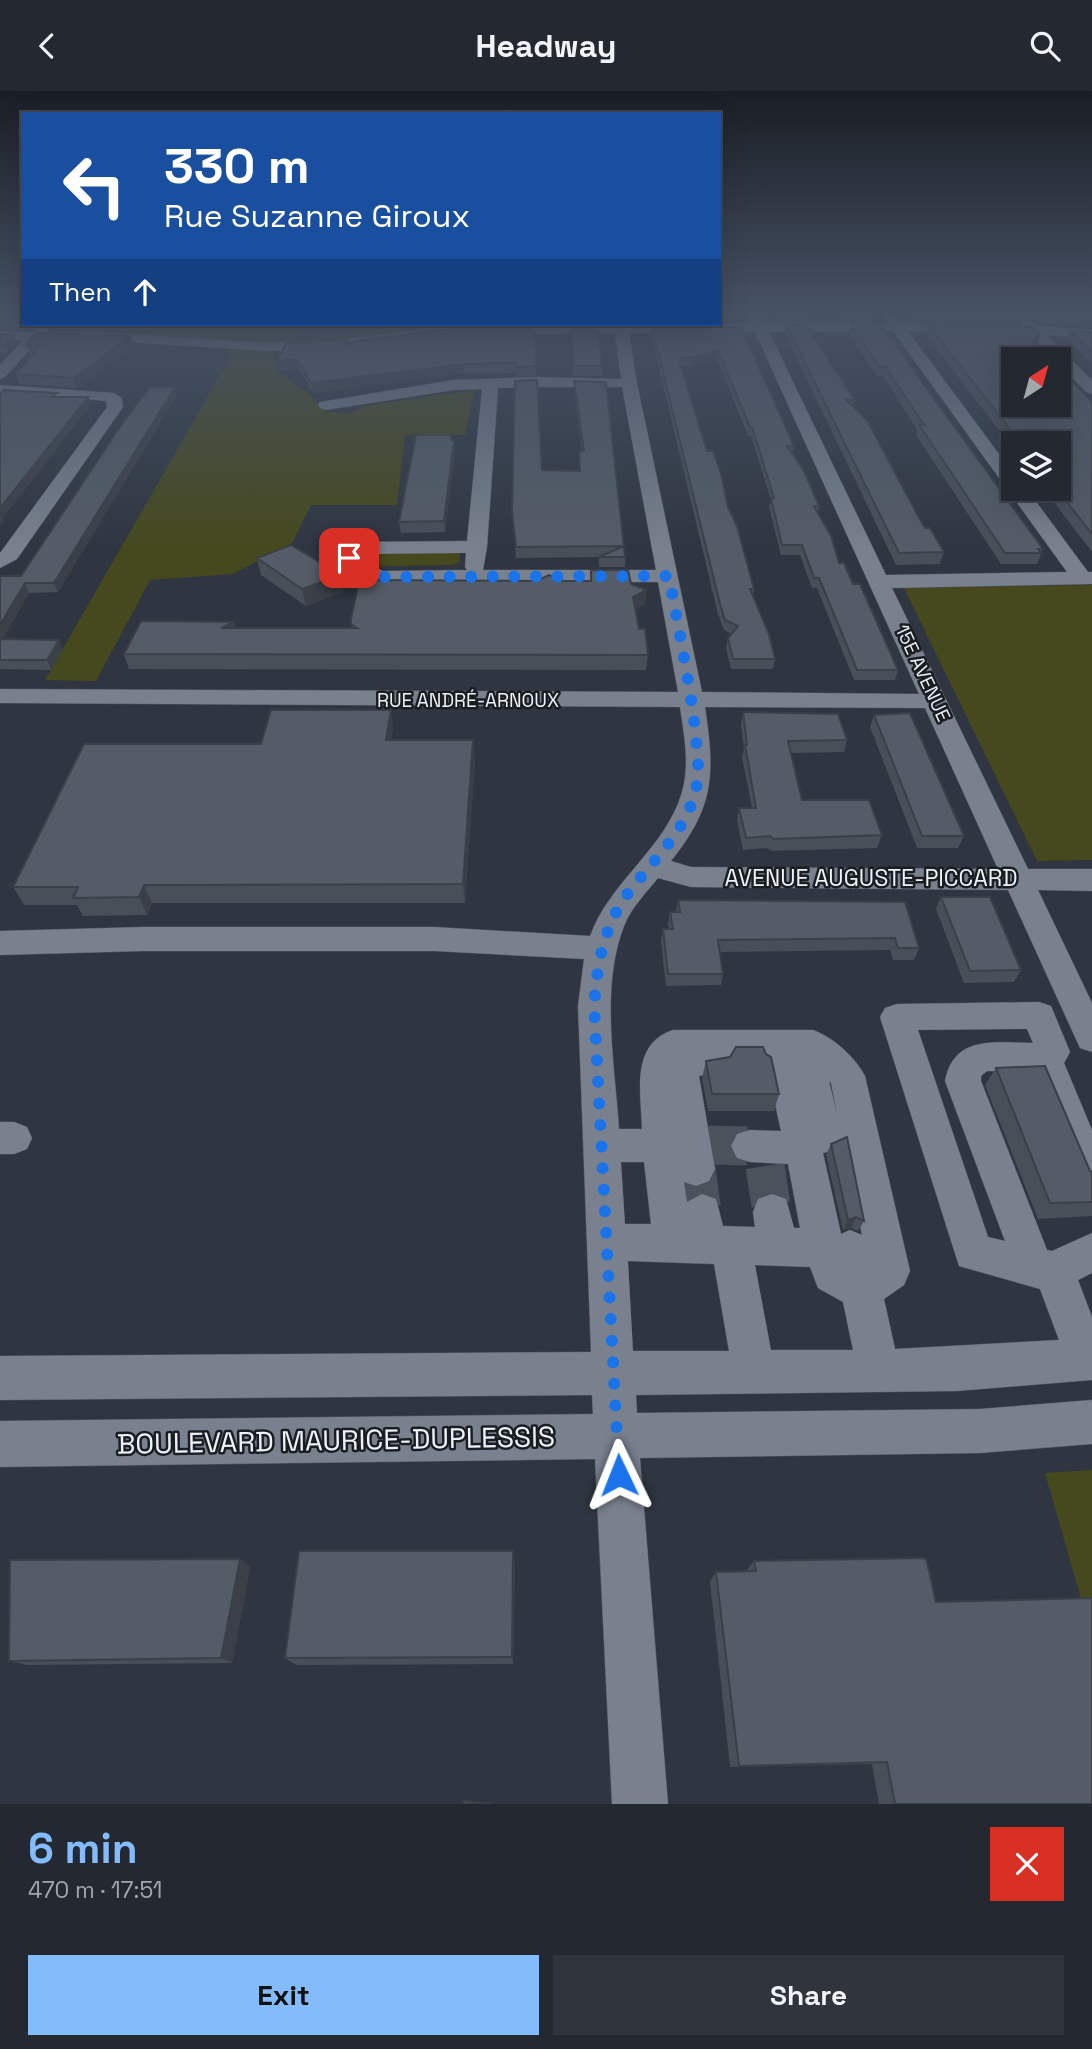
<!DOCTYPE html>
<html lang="en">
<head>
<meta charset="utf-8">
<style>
  body { margin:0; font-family:"Space Grotesk",sans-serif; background:#2f343d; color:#f1f3f6; height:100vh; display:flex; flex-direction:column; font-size:26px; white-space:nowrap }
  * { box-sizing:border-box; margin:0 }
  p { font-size:23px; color:#a3a6ab }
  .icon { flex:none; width:38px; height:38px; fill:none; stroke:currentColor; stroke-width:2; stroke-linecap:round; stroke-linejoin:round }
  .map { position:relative; height:1713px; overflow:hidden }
  .sheet { display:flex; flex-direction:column; background:#232831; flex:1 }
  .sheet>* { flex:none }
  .guide { position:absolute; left:21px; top:21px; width:700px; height:214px; border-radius:0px; box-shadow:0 7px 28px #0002,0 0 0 2px #40444d; background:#1a4fa0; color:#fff; overflow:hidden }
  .needle { width:46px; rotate:36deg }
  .fabs { position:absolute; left:1001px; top:256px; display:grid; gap:14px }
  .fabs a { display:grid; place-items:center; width:70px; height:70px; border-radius:0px; background:#232831; box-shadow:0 7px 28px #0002,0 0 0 2px #40444d; font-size:35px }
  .pin { position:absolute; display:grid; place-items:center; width:60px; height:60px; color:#fff; margin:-30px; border-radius:14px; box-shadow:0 4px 10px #0006 }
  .me { position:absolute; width:77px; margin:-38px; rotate:358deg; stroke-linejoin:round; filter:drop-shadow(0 0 5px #0008) }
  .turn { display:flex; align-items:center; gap:24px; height:147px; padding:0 28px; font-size:32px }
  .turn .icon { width:91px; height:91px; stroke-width:2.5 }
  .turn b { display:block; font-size:49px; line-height:60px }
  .then { display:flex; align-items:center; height:66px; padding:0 28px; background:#0003; gap:14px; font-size:26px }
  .round { display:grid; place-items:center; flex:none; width:74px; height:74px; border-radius:0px; background:#2f343d }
  .overview { display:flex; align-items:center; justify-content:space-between; height:119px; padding:0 28px }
  h1 { font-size:42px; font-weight:600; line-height:52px; color:#84bcfb }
  .action { display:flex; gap:14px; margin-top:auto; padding:14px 28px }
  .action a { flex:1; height:80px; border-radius:0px; background:#84bcfb; color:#111; font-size:28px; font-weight:600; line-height:80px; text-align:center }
  .action a+a { background:#2f343d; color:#f1f3f6 }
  header { display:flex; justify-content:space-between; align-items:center; height:91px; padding:0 28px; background:#232831; font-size:32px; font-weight:600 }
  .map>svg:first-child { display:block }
</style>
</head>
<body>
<header><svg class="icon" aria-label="back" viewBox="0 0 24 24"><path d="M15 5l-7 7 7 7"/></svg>Headway<svg class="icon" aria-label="search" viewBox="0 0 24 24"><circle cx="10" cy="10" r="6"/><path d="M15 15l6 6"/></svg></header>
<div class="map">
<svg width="1092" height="1713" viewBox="0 0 1092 1713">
  <rect width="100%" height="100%" fill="#2f3641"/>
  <g fill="#46491d">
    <path d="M144 233H399L397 243 279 256 274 264 278 281 307 301 326 321 351 322 365 315 474 299 465 344H405L397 414H311L292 452 233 483 150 489 96 590 45 589 232 263 224 255 133 247Z"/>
    <path d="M371 460 459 461 460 471 453 474 381 475 367 469 365 463Z"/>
    <path d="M1092 494V769L1037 770 904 497Z"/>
    <path d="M1092 1379V1546L1045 1382Z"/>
  </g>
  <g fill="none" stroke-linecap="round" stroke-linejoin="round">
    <g stroke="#4c525c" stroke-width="39" stroke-dasharray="39 19" stroke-linecap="butt">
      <path d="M708 1054 750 1055"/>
      <path d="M765 1075 772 1121"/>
      <path d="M696 1078 702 1121"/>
    </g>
    <defs>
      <g id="minor">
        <path d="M748 219H758L765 232H887L883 226 890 222 895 223 901 232 1022 234V229L1027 228 1038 235 1092 239V247L1047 244 1092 289V303L1086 301 1059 273V268H1054L1030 243 908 240 1013 382V397H1026L1088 481H1092V493L892 497 1028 778H1092V800L1038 799 1092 912V961L1080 957 1008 799 691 796 658 787C646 802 631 817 624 835 600 897 615 974 619 1038H642C641 1002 630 953 673 939H813C833 946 855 966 865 985L910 1180 904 1194 884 1208 895 1258 1059 1249 1040 1198 959 1175 880 926 885 917 897 913 1039 911 1051 915 1070 961 1064 972 1092 1039V1100L1079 1095 1032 981 987 980 981 985V990L1047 1159 1052 1160 1092 1142V1182L1078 1189 1092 1226V1289L957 1300 636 1304 637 1322 980 1318 1092 1309V1353L980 1362 640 1367 668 1713H612L595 1368 0 1376V1330L593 1323 592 1304 0 1309V1265L591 1261 578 915 584 868 434 860H143L0 864V840L143 836H434L590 845C610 790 666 757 682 701 690 673 684 644 680 616L0 612V598L678 601 658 491 383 492 364 488 340 472 345 459 359 451 467 450 482 298 453 299 326 319 320 317 318 314 320 311 453 289 535 286 621 288 615 242 438 244 346 256 269 260 94 249H39L5 286 0 288V274L23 249H0V241H32L42 234 47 235V241H94L269 252 346 248 438 236 751 232 746 222ZM893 240 1067 481 886 484 769 241ZM755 241 919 603 702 601 637 292 629 242ZM535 296H622L656 479H483L487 456 498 297ZM466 462 465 476 467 479 383 480 361 470 364 463ZM705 616 925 617 998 778 691 776 671 770C715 715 715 683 705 616ZM1027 938 1033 952C996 952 954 943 945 990L1005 1150 988 1146 918 939ZM729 967H759L763 979 768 981 781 1040 750 1039 737 1043 731 1055 737 1067 750 1071 788 1073 800 1137H794L786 1108 772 1103 758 1108 753 1121 755 1136 723 1135 716 1108 702 1103 687 1111 684 1091 696 1095 709 1090 715 1078 699 985 725 980 730 970ZM829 990 831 992 837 1023ZM843 1049 862 1144 850 1139 841 1143 823 1062 838 1058ZM621 1071H644L651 1133H625ZM628 1170 714 1173 729 1260H633ZM755 1174 810 1176 818 1197 843 1211 853 1259H771Z"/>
        <path d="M0 294 114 302 122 307 123 316 17 468 0 477V462L107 316 106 310 97 309 0 304Z"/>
        <path d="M0 1031H14L27 1036 32 1047 27 1058 14 1063H0Z"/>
      </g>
    </defs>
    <use href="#minor" stroke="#4f545d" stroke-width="1"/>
    <use href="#minor" fill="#79818e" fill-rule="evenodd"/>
  </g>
  <g fill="#484f59">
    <path d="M0 219H23V233H40L31 238 0 239Z"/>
    <path d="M719 219 736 222 735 230H719Z"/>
    <path d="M773 219H804L806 222 805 229H778Z"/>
    <path d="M833 219H868L870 222 869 229H840Z"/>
    <path d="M907 219H1092V236L1039 232 1026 225 1021 227 1019 231 915 230Z"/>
    <path d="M47 233H128L121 240 50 238Z"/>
    <path d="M292 233H358L354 244 294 248Z"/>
    <path d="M786 234 855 309 853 315 925 437 944 461 940 473 896 474 785 243Z"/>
    <path d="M851 234 1043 458 1037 473H1001L916 344 917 339 883 285H877L849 243Z"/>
    <path d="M928 234 1036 254 1092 311V461L1043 397H1059V352H1013V358L926 243Z"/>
    <path d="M652 236H741L794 355 792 362 819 415 818 422 839 472 853 493 898 579 895 589H854L817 497H812L800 464H781L769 416 771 409 751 345H748L717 268 692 275H681L707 360 728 416 754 498 753 506 775 568 773 578H731L726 557 728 547 732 543 724 539 718 523 651 244Z"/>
    <path d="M571 237 602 275V285H573Z"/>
    <path d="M1070 240 1092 241V272L1067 248Z"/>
    <path d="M0 243 17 252 7 262H0Z"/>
    <path d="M348 252 536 275V285L516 286V282H464L313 302 299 278 279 280 277 270Z"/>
    <path d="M26 253 133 255 77 297 19 293 16 283 32 263H30Z"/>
    <path d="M574 290 625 466V476H599V466L516 467 512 420 579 380V360H582L574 299Z"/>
    <path d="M177 304 58 501 29 502 2 548 63 558 51 579 0 578V485H21Z"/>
    <path d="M454 349 455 359 445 441 401 442 399 431Z"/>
    <path d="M257 467 341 484 343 501 306 515 261 484Z"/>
    <path d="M591 479 646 499 645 513 635 519 639 538 648 564 646 579 129 578 124 563 234 531 235 537H352L351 533 562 490H590Z"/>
    <path d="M743 621 847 649 844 661 791 662 802 709 882 744 877 757 771 760 767 757 743 759 737 729 739 717H752L742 666 744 659 741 633Z"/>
    <path d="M874 624 964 745 958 757H917L870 636Z"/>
    <path d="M393 637 391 649 475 668 465 812H152L147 824 83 825 77 814H24L13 796 261 653Z"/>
    <path d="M941 806 1021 879 1014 891 964 892 936 818Z"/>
    <path d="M678 809 905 811 919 857 914 869H893L890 859 720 861 723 883 721 894 666 895 661 850 663 838H669L668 833 670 821H676Z"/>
    <path d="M706 970 779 1003 774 1020H708L702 987Z"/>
    <path d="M996 977 1092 1081V1125L1038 1128 985 994Z"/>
    <path d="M831 1053 864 1130 858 1140 851 1137 843 1139 826 1064Z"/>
    <path d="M515 1470 513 1573 296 1574 285 1567Z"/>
    <path d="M754 1470 936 1511 1092 1713H879L872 1673 730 1676 710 1490 716 1481 746 1480Z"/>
    <path d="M250 1476 232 1572 27 1574 9 1570Z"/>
  </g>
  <g fill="#3b4048">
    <path d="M1025 219H1028L1026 225 1021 227 1022 220Z"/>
    <path d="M29 233H40L31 238Z"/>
    <path d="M118 233H128L121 240Z"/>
    <path d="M352 233H358L354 244Z"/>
    <path d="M14 244 17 252 7 262 4 254Z"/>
    <path d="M1040 244 1036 254 1030 261 1033 251Z"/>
    <path d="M130 245 133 255 77 297 74 287Z"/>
    <path d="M718 260 717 268 692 275V267Z"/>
    <path d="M297 268 299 278 279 280 277 270Z"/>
    <path d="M464 273V282L313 302 311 292Z"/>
    <path d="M175 296 177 304 58 501 54 492Z"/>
    <path d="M88 306 91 314 3 427 4 430 0 435V417Z"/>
    <path d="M454 349 455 359 445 441 444 430Z"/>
    <path d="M341 484 343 501 306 515 302 498Z"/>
    <path d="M25 492 29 502 0 552V534Z"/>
    <path d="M646 499 645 513 632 521 633 506Z"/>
    <path d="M234 531 238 546 221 537Z"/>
    <path d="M59 549 63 558 51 579 47 569Z"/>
    <path d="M391 619 393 637 389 668 386 649Z"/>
    <path d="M473 649 475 668 465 812 463 793Z"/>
    <path d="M144 794 152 812 147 824 139 806Z"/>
    <path d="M856 1126 851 1137 843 1139 848 1129Z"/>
    <path d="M513 1460 515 1470 513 1573 512 1566Z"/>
    <path d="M240 1468 250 1476 232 1572 221 1567Z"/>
  </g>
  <g fill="#545c67" stroke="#3b4048" stroke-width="2">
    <rect x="0" y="219" width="23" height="12"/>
    <path d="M719 219H734L736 222H719Z"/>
    <path d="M778 219H804L806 222H779Z"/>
    <path d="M839 219H868L870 222H841Z"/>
    <path d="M914 219H1025L1022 220V224L917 222Z"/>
    <path d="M1031 219H1092V229L1041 225Z"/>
    <path d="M880 233 1043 458H1038L1041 462H1005L919 334H924L885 275H879L851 234Z"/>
    <path d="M786 234H806L855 309H847L867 329 918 425 925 437H930L944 461 899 462Z"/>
    <path d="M928 234 1032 236 1040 244 1033 251 1050 268H1013V313H1059V277L1092 311V443L1056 397H1059V352H1021Z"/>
    <path d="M652 236H741L794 355H787L804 380 819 415H814L831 445 839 472H844L853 493H860L898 579H857L819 487H814L802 454H782L771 407H774L752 336H750L718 260 692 267H680V272L707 360H713L721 383 728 416 737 435 754 498H750L769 543 775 568H733L728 547 738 535 725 529 720 513Z"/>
    <path d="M534 237 536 275 516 276V272L464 273 311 292 297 268 277 270 286 252 348 249 346 252 440 239Z"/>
    <path d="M571 237H584L598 241 602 275H574Z"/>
    <path d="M1070 240 1092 241V261Z"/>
    <path d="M37 242 130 245 74 287 16 283 40 254 26 253Z"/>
    <path d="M0 243 14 244 4 254H0Z"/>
    <path d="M537 289 542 379 580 380 579 360H584L574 290 606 291 625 466H599L624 455 516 456 512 420 515 290Z"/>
    <path d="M150 296H175L54 492H25L0 534V485H21L120 336Z"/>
    <path d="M4 299 57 302 51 306H88L0 417V303Z"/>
    <path d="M416 344H451V349H454L444 430 399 431Z"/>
    <path d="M291 454 341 484 302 498 257 467Z"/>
    <path d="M591 479H628L631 493 646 499 633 506 639 538H645L648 564 124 563 141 530 234 531 221 537H357L351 533V528L359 491 372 489 536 490 549 484 562 490H591Z"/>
    <path d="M0 548 59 549 47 569H0Z"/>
    <path d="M271 619H391L386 649H473L463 793 144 794 139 806 73 807 78 796H13L84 653H261Z"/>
    <path d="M743 621 838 623 847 649 788 650 802 709H869L882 744 774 748 770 745 746 747 739 717H756L745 654H747Z"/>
    <path d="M910 622 964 745H922L874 624Z"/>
    <path d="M941 806H990L1021 879 970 880Z"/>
    <path d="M678 809 905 811 919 857H898L895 847 718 849 723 883H668L663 838H673L670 821H680Z"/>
    <path d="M736 956H763L766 963 771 966 779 1003H712L706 970 730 966Z"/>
    <path d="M1045 975 1090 1080 1092 1081V1111L1050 1112 996 977Z"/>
    <path d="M847 1046 864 1130 856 1126 848 1129 831 1053Z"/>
    <path d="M299 1460H513L512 1566 285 1567Z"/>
    <path d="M926 1467 936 1511 1092 1507V1713H895L887 1671 739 1675 716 1481 756 1480 754 1470Z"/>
    <path d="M240 1468 221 1567 9 1570 10 1469Z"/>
    <path d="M464 1710 494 1713H463Z"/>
  </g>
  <linearGradient id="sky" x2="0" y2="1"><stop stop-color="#1a1e24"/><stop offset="0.48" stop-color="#475265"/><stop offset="1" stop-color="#475265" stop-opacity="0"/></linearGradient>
  <rect width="1092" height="459" fill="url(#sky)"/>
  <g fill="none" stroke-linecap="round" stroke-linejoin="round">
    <path stroke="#1a73e8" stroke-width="12" stroke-dasharray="0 21.6" d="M349 467 350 472 371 484 383 486 669 485C678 536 689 587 695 638 697 661 701 680 695 702 683 746 648 773 624 808 602 841 597 877 594 915L619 1384"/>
  </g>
  <g text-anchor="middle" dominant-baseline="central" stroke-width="5" stroke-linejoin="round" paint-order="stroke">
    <g font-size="19" fill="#edf1f8" stroke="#1a1d22">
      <text transform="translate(923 582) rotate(65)">15E AVENUE</text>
      <text x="468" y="609">RUE ANDRÉ-ARNOUX</text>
    </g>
    <g font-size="23" fill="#edf1f8" stroke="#1a1d22">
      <text x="871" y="787">AVENUE AUGUSTE-PICCARD</text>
    </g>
    <g font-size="28" fill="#edf1f8" stroke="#1a1d22">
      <text transform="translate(336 1349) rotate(-1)">BOULEVARD MAURICE-DUPLESSIS</text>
    </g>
  </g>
</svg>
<div class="fabs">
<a><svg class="needle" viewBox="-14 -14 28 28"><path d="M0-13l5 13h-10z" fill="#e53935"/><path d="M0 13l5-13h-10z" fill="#a3a6ab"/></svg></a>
<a><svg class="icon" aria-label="layers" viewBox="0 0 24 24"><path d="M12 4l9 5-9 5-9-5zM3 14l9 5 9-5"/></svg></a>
</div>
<div class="pin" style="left:349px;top:467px;background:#d93025"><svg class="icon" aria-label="arrive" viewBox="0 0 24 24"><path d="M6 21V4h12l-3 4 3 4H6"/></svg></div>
<svg class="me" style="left:619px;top:1384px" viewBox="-20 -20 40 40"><path d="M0-17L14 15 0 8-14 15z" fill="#1a73e8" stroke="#fff" stroke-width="4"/></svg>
<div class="guide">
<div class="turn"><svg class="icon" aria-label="left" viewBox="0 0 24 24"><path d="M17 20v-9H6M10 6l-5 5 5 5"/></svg><div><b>330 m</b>Rue Suzanne Giroux</div></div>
<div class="then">Then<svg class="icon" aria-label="ahead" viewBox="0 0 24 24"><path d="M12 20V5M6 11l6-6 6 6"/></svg></div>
</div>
</div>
<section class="sheet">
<div class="overview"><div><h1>6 min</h1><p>470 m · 17:51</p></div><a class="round" style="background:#d93025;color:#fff"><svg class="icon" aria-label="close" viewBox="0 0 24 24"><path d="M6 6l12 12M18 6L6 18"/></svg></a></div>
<div class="action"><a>Exit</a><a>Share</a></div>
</section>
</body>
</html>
